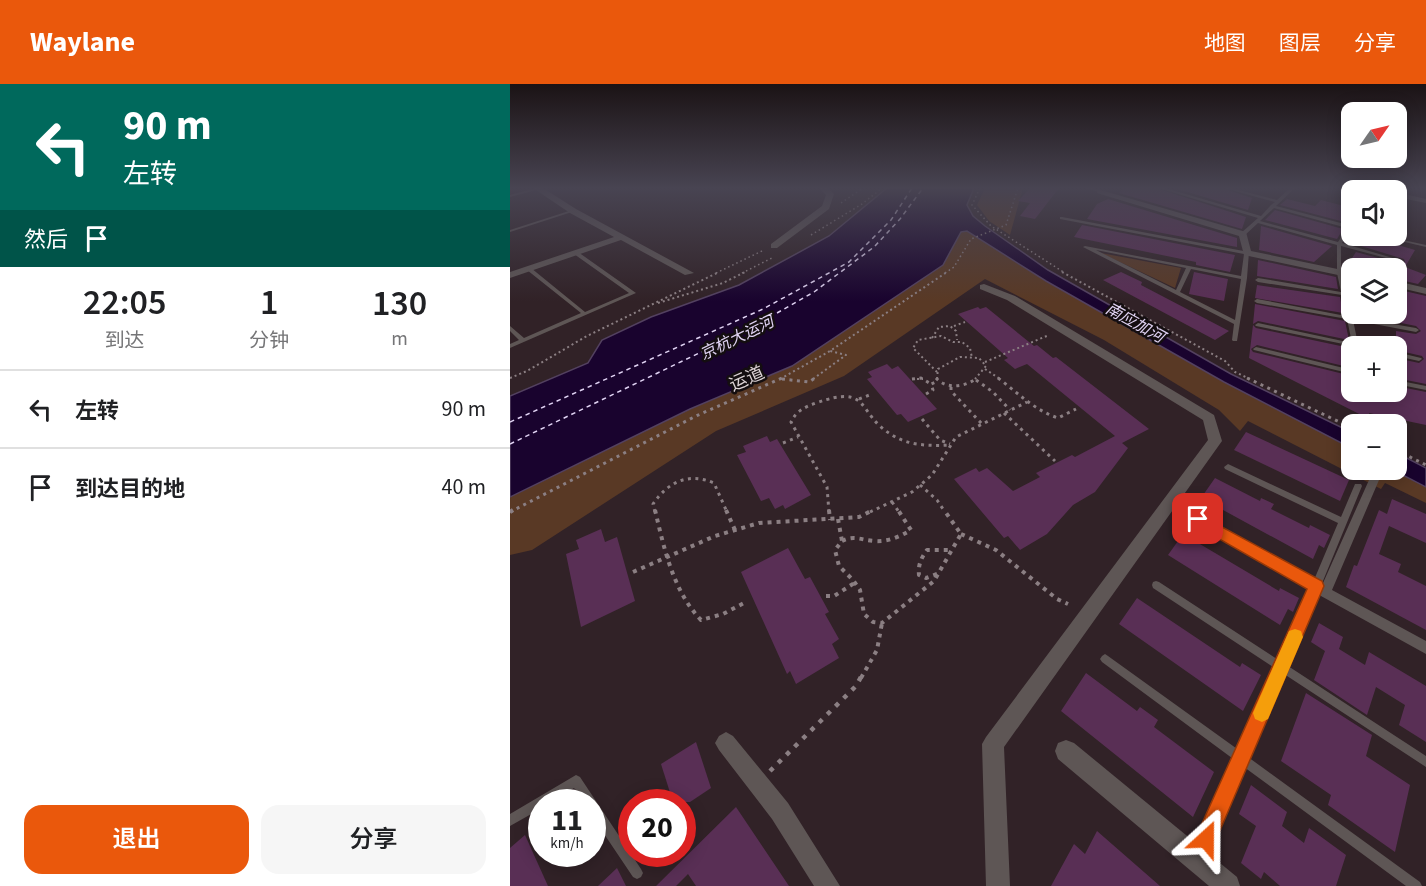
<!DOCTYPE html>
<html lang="zh">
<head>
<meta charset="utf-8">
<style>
  body { margin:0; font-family:"Source Sans 3","Noto Sans SC",sans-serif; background:#f6f6f6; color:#202124; height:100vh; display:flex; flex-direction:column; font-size:22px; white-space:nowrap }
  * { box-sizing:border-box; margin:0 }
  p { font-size:20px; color:#757577 }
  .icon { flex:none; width:33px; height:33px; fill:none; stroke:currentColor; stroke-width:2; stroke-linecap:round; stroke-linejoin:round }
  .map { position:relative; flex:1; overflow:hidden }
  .details { display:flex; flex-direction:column; background:#fff; width:510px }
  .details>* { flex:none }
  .guide { background:#00695c; color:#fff; overflow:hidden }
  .needle { width:39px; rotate:56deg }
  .controls { position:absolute; left:831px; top:18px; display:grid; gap:12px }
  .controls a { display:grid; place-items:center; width:66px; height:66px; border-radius:12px; background:#fff; box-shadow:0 3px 15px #0003; font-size:30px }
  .speed { position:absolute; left:18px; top:705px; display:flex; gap:12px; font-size:30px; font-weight:700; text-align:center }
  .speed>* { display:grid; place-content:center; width:78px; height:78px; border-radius:50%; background:#fff; box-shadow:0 3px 15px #0003; line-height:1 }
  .speed small { font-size:15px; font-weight:400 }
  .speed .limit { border:9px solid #d22; background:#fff; color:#111 }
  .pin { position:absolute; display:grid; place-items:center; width:51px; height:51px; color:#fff; margin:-26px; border-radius:12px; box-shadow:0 3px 9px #0006 }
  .me { position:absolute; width:66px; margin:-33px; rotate:24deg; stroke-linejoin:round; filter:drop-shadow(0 0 4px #0008) }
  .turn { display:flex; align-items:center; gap:21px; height:126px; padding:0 24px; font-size:27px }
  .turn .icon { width:78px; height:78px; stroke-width:2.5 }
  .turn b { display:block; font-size:42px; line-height:51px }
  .then { display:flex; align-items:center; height:57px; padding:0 24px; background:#0003; gap:12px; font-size:22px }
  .eta { display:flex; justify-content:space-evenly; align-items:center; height:102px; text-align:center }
  .eta b { font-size:36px; font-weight:600; line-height:42px }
  .cta { display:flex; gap:12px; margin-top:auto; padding:12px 24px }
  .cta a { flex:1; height:69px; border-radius:18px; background:#ea580c; color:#fff; font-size:24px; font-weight:600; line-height:69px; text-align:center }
  .cta a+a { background:#f6f6f6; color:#202124 }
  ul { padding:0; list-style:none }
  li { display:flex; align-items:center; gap:18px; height:78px; padding:0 24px; border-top:2px solid #e0e0e0 }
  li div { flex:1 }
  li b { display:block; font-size:22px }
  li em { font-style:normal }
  header { display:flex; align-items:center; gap:36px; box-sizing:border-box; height:84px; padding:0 30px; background:#ea580c; color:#fff }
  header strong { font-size:28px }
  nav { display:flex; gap:33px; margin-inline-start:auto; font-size:21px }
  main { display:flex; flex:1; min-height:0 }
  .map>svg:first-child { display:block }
</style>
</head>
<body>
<header>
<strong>Waylane</strong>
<nav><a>地图</a><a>图层</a><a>分享</a></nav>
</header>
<main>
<section class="details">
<div class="guide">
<div class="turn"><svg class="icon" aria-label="left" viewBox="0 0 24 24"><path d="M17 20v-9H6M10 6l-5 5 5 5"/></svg><div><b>90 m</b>左转</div></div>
<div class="then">然后<svg class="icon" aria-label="arrive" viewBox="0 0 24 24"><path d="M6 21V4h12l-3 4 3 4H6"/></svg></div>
</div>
<div class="eta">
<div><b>22:05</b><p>到达</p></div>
<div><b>1</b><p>分钟</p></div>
<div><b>130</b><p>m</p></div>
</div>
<ul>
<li><svg class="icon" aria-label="left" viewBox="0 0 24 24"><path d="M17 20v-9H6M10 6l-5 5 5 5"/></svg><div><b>左转</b></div><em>90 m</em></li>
<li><svg class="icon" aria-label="arrive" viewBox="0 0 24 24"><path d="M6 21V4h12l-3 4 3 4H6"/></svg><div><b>到达目的地</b></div><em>40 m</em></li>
</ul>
<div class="cta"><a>退出</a><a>分享</a></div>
</section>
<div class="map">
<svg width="916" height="802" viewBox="0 0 916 802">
  <rect width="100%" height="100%" fill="#312227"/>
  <g fill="#593925">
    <path d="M475 104H513L500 151 479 137 467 121Z"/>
    <path d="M457 147 536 197 714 298 841 364 842 386H883L916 403V419L875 399 871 405 738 337 730 347 709 326 594 256 475 195 334 292 206 347 22 466 0 471V413L180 325 282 282 433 181 451 148Z"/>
    <path d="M591 169 671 184 665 204Z"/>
  </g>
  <g fill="#19032e" stroke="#534160" stroke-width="1.5">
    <path d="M377 104H464L457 121 463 132 475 142 538 186 721 290 841 348V364L714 298 536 197 457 147 451 148 433 181 282 282 180 325 0 413V312L78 279 92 256 141 233 229 201 319 152Z"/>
    <path d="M887 369 916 384V403L883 386H886Z"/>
  </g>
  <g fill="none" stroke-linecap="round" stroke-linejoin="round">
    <g stroke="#e0d3f3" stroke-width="1.5" stroke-dasharray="4.5 4" stroke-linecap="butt">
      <path d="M0 338 253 225 339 178 381 136 402 104"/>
      <path d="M0 360 237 246 304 208 364 163 390 135 413 104"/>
    </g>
  </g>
  <g fill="#592f55">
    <path d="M520 104H549L525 135 510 132 520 119 508 117Z"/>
    <path d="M613 104H646L736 133 732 145 609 109Z"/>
    <path d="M664 104H712L742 114 738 126Z"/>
    <path d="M598 115 727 154V163L577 135 587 120Z"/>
    <path d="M777 115 805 122 811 116 842 124V140L770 121Z"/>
    <path d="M765 126 833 145 827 155 755 136Z"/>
    <path d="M572 141 725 171 720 188 686 181V178L564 153Z"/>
    <path d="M751 142 822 162 804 178 749 166Z"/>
    <path d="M858 152 905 166 895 183 916 191 908 200 886 195V184H850L838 180 846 168 890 180 895 178 894 175 851 162Z"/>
    <path d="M748 176 826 193 828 205 747 192Z"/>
    <path d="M611 188 632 198 631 201 719 247 705 256 593 196Z"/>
    <path d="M684 188 718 195 714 217 679 210Z"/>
    <path d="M747 201 830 213 833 229 745 214Z"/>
    <path d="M886 205 916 212V300L886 294V274L909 279 914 275 912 272 886 266V247L906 250 911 247 906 242 886 238Z"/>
    <path d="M745 220 835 237 839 256 748 237 743 240Z"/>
    <path d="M468 223 470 225 476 223 524 262 527 261 543 274 546 273 639 345 612 359 618 364 585 408 563 421 537 450 510 466 498 452 494 454 444 395 466 384 469 388 477 384 503 407 530 393 526 389 562 371 565 373 605 352 517 280 505 285 494 276 498 274 448 230Z"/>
    <path d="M743 241 746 244 840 264 842 284 747 261 741 265 743 268 842 292V308H886V302L916 308V341L859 329 861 336 739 274Z"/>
    <path d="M377 280 382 285 388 282 427 325 398 338 391 330 387 331 357 295 362 293 358 288Z"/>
    <path d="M736 348 839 396 830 417 724 366Z"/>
    <path d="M257 352 260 358 267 355 301 411 275 425 273 421 265 425 259 414 251 417 227 371 236 368 233 362Z"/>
    <path d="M705 394 750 417 751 414 764 420 761 425 799 444 800 441 820 451 814 464 809 461 803 475 691 414Z"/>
    <path d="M882 415 916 430V459L879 442 869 470 891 480 888 488 916 502V546L836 503 844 481 847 482 869 426 877 430Z"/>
    <path d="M91 445 95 458 107 453 125 517 71 543 56 470 69 465 66 456Z"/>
    <path d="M673 450 769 507 770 504 789 514 783 528 778 525 770 541 658 471Z"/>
    <path d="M278 464 295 495 300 493 319 528 315 530 329 555 322 560 329 574 286 600 280 587 277 590 231 488Z"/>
    <path d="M627 514 730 583 732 579 751 591 733 627 609 540Z"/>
    <path d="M809 539 833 553 829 565 855 581 859 568 916 602V658L889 641 895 621 866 603 857 631 804 596 815 567 801 558Z"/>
    <path d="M576 589 627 627 630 623 648 636 644 643 704 688 683 733 551 627Z"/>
    <path d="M796 609 862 651 856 672 900 701 885 768 818 721 821 711 771 677Z"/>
    <path d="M186 658 201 704 180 718H163L151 680Z"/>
    <path d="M741 701 777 728 772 742 794 759 799 744 836 771 826 802H770L754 788 751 795 731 779 746 742 729 730Z"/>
    <path d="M226 723 279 802H186L178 790 166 802H146Z"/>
    <path d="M587 747 650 802H541L564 760 575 770Z"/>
    <path d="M15 751 38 802H0V764Z"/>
    <path d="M107 784 116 802H88Z"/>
  </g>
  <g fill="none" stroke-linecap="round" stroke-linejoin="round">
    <g stroke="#8b7f83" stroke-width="1.5" stroke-dasharray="1.5 3" stroke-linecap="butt">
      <path d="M470 104 462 121 481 142 555 189"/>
      <path d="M331 119 353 104"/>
      <path d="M301 151 352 120 372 104"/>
      <path d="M206 189 254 166"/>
      <path d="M232 189 264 173"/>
      <path d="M435 189 444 183 461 155 496 141 508 104"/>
    </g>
    <g stroke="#8b7f83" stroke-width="2" stroke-dasharray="2 3" stroke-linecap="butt">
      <path d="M552 188 715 277 725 288 740 295"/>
      <path d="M148 219 213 199 235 188"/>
      <path d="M444 242 455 238"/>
      <path d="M422 254 429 243 440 242 446 247 447 256"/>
      <path d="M475 278 539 251"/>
      <path d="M475 285 490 295"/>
      <path d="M427 288 403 264 408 256 431 252 443 258H452L460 264 462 274"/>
      <path d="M0 294 17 287 77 252 209 188"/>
      <path d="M270 295 320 267 437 188"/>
      <path d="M303 295 336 271 320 267"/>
      <path d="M402 295H413"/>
      <path d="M427 295 428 285 450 273 469 274 476 282 465 295"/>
    </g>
    <g stroke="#8b7f83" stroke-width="3" stroke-dasharray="3 4.5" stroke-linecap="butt">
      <path d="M426 294C437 306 455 303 467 294"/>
      <path d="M488 294C508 309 524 326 548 334L566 325"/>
      <path d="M737 294 842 344"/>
      <path d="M272 295 299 298 305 294"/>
      <path d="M402 295 411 294 421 300"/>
      <path d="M466 296 483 308 500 326"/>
      <path d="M441 303V307L472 340"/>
      <path d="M416 310 423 306 421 300 428 297"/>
      <path d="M349 315 362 310"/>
      <path d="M494 329 545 377"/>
      <path d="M412 335 430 356 440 360"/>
      <path d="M273 359 288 353"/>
      <path d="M886 366 916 381"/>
      <path d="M410 401 427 416 435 428"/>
      <path d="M382 418 389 428"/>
      <path d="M0 428 186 332 272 294"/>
      <path d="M145 428 143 420C158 398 178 388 204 399L217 428"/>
      <path d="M319 428 317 403 281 338C286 327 295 323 306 319 362 299 346 330 382 351 399 362 421 362 441 361"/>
      <path d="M360 428 402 408 422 391 446 353 517 318"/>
    </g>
    <g stroke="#8b7f83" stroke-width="4" stroke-dasharray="4 5" stroke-linecap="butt">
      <path d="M145 426C154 464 163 507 191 536L213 530 234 519"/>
      <path d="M216 426 225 446"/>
      <path d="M319 426 320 436"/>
      <path d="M0 428 3 426"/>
      <path d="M328 435 332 457 325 466 329 482 343 496 350 506 354 530 363 538 372 539 424 497 451 450 434 426"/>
      <path d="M451 450 486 466 547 515 558 520"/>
      <path d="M332 457C344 451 351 456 364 457 378 458 389 453 401 446L388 426"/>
      <path d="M123 488 205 452 249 439 349 433 363 426"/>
      <path d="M427 490 416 494 409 491C408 481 411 474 417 466H442"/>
      <path d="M316 512H324L346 498"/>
      <path d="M351 594 367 566 372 539"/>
    </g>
    <path stroke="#8b7f83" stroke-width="4.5" stroke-dasharray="4.5 7" stroke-linecap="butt" d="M260 687 346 602 351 593"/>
    <g fill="#5e5655" fill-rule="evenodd">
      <path d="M26 104 30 105 0 113V111Z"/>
      <path d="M574 104H583L592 107 590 108Z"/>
      <path d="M648 104H655L751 132 761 121 765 118 714 104H721L767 116 780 104H785L766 122 842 142V145L832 159 893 177 891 178 831 162V189L836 209 838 210 837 211 842 233 906 244 909 246 906 248 843 236 848 260 853 262H843L746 242 745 241 748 239 842 259 837 235 747 219 744 217 747 215 836 232 832 211 748 198 745 196 748 194 831 208 827 189V161L748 139 735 151H731V149L748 134ZM764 124 837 144 828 158 750 137Z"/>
      <path d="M62 126 65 127 0 148V146Z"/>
      <path d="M552 133 739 168 737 194 727 257H723L722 256 724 240 573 163 575 162 731 192 734 170 550 135V133ZM586 166 676 184 666 206ZM681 185 731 195 725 236 670 208Z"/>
      <path d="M869 152H875L916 161V163Z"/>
      <path d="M64 168H68L126 209 0 264V260L9 256 0 247V242L14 254 71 229 17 186V184H21L75 228 119 209 64 170Z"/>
      <path d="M746 263 842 286V290L744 266 743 265Z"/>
      <path d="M886 268 911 274 912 275 909 277 886 272Z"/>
      <path d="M886 296 916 302V306L886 300Z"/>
      <path d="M718 380 831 433 845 400H851L852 402 778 582 916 672V683L774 590 738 673 910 798 912 802H896L734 683 693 776 689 778 685 776 683 772 726 677 592 578 590 575 592 572 595 570 598 572 730 667 766 585 643 504 642 501 643 498 646 497 649 498 770 577 801 504 685 437 684 435 685 433 688 432 691 433 804 496 828 439 715 385 714 383Z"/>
      <path d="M66 691 70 693 131 785 133 789 131 793 127 795 123 793 82 732V718H75L64 704 40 718H32V724L0 742V730Z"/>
    </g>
    <path fill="#5e5655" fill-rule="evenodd" d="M864 392 868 393 869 396 822 506 916 557V570L811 512 809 508 859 396 860 393Z"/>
    <g fill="#5e5655" fill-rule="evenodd">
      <path d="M23 104H33L66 125 184 189 175 191 111 156 0 194V188L104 153 60 129Z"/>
      <path d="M855 104H872L873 106H860Z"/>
      <path d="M587 105 736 148 741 167 842 188V194L734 171 729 152 587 109Z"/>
      <path d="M886 108 916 115V119L886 113Z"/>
      <path d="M886 197 916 204V210L886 203Z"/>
      <path d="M474 200 505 212 704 331 712 357 494 663 500 802H476L472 660 476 653 698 356 693 336 497 216 470 205V201Z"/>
      <path d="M216 648 223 652 278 719 330 802H304L262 735 209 666 205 659 209 652Z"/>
      <path d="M556 656 564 659 727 793 730 802H699L548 675 545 667 548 659Z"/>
    </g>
    <path fill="#5e5655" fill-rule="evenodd" d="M309 104H318L324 110 319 125 267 164H261V160L312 122 316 111Z"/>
  </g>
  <linearGradient id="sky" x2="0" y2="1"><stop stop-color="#1b1315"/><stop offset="0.48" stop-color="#484452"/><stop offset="1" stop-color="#484452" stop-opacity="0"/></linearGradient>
  <rect width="916" height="217" fill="url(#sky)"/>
  <path fill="#ea580c" stroke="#983908" stroke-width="1.5" d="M688 430 812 497 814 502 703 763 696 766 688 763 685 755 797 505 683 440 681 435 683 431Z"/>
  <path fill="#f59e0b" d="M785 545 791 547 793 553 758 635 752 638 745 635 743 629 779 547Z"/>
  <g text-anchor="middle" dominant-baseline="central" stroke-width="5" stroke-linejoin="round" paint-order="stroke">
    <g font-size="16" font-style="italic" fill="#e0d3f3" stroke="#140e10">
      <text transform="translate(625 239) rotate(29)">南应加河</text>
      <text transform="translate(227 254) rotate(-26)">京杭大运河</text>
    </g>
    <g font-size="18" fill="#dbd1d4" stroke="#140e10">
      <text transform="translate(237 295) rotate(-24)">运道</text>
    </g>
  </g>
</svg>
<div class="controls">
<a><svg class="needle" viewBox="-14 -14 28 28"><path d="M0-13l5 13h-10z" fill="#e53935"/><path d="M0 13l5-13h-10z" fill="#757577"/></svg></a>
<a><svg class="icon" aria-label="sound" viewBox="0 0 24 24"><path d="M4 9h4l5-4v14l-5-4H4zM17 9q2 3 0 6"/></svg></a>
<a><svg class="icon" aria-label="layers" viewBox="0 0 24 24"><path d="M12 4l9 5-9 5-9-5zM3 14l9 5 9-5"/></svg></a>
<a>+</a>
<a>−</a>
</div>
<div class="speed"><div>11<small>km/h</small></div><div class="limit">20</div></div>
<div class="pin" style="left:688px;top:435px;background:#d93025"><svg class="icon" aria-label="arrive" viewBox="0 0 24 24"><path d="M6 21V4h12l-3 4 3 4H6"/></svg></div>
<svg class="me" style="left:696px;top:755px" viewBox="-20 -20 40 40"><path d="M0-17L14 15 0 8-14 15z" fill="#ea580c" stroke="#fff" stroke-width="4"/></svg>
</div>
</main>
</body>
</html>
